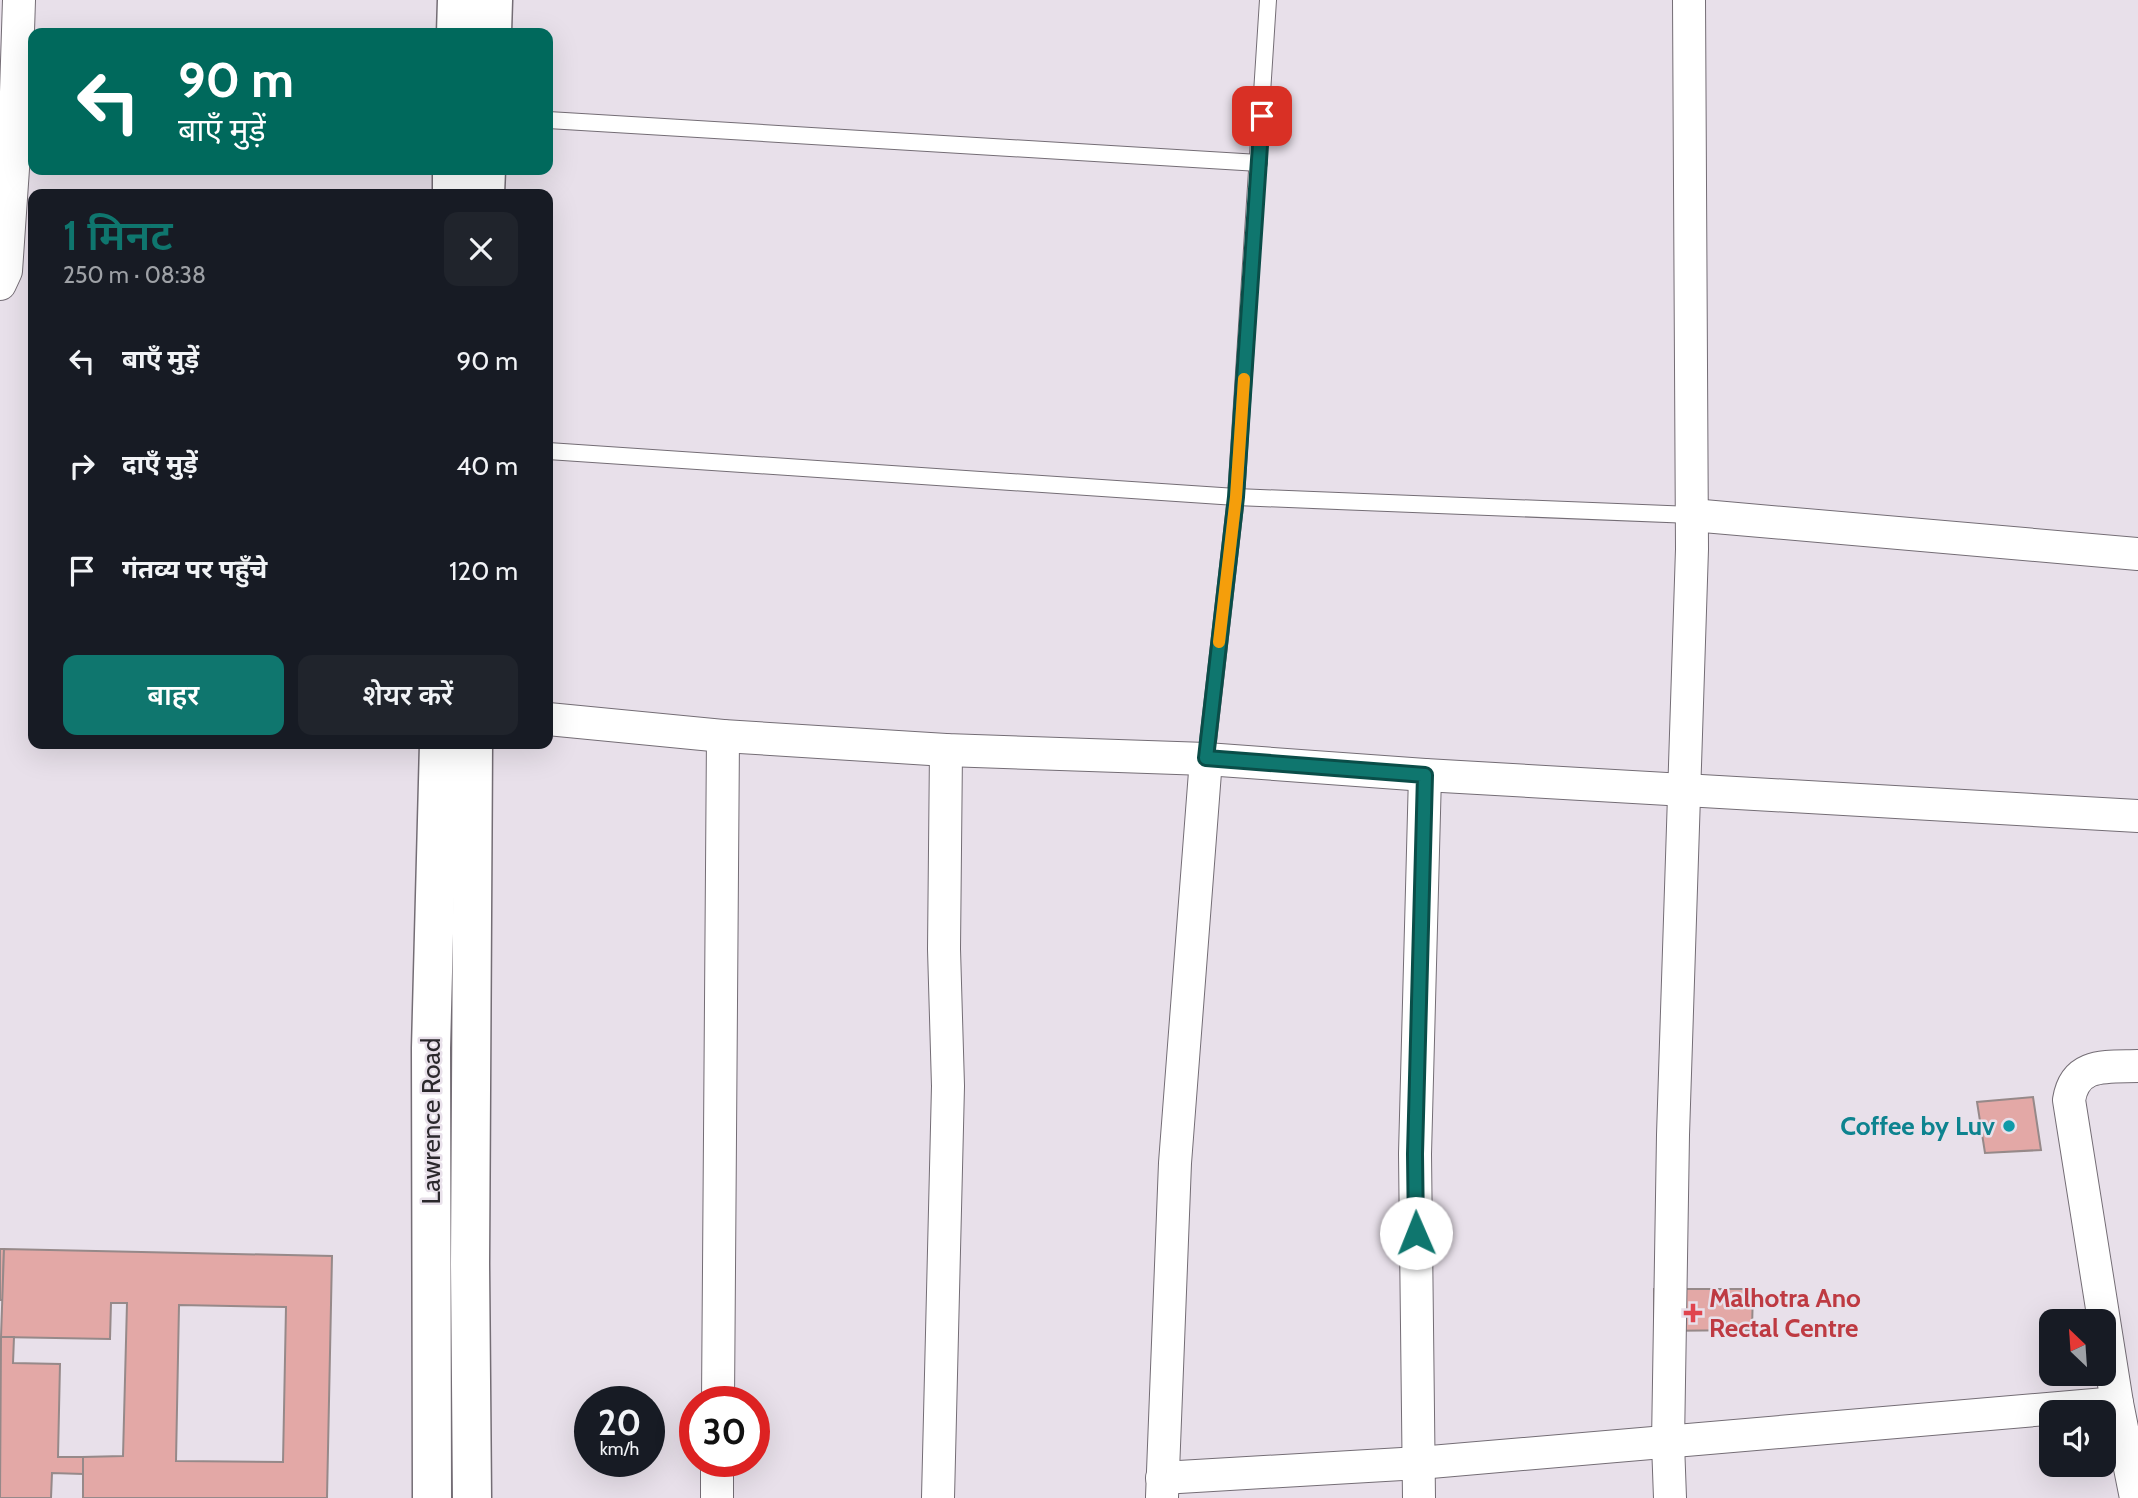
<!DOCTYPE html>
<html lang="hi">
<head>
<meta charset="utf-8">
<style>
  body { margin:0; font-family:Cabin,"Noto Sans Devanagari",sans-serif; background:#20242c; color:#f1f3f6; height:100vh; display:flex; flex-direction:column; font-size:26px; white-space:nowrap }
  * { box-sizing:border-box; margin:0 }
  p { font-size:23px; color:#9ea1a6 }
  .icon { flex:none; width:38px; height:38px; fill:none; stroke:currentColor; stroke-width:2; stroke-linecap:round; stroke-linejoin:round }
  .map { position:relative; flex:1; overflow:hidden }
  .side { position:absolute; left:28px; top:189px; width:525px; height:560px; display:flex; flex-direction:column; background:#171b24; border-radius:14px; box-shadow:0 7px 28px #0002 }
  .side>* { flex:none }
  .guide { position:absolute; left:28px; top:28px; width:525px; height:147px; border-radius:14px; box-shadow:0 7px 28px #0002; background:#00695c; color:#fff; overflow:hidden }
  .needle { width:46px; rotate:335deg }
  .controls { position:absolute; left:2039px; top:1309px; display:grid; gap:14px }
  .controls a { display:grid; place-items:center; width:77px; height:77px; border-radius:14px; background:#171b24; box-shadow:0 7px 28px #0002; font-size:35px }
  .speed { position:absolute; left:574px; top:1386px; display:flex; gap:14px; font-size:35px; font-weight:700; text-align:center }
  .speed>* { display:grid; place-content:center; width:91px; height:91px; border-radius:50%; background:#171b24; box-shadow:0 7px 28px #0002; line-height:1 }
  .speed small { font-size:18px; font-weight:400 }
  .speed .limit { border:10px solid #d22; background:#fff; color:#111 }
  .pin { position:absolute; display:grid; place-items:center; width:60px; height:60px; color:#fff; margin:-30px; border-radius:14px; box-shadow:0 4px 10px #0006 }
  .me { position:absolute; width:77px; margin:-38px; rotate:359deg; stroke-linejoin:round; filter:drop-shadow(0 0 5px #0008) }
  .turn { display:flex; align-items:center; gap:24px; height:147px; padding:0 35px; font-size:32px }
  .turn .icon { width:91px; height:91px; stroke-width:2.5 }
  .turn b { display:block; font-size:49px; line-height:60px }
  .round { display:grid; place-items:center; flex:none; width:74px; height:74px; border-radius:14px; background:#20242c }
  .overview { display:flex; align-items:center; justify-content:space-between; height:119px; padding:0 35px }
  h1 { font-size:42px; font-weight:600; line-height:52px; color:#0f766e }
  .cta { display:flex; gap:14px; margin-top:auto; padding:14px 35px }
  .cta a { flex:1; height:80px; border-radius:14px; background:#0f766e; color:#fff; font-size:28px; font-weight:600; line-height:80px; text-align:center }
  .cta a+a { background:#20242c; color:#f1f3f6 }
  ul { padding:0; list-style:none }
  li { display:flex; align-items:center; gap:21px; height:105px; padding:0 35px }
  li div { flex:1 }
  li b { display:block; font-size:26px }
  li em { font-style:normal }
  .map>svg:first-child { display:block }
</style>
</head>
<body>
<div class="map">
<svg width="2138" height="1498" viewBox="0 0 2138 1498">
  <rect width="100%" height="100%" fill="#e8e0ea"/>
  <g fill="#e3a8a6" stroke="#968989" stroke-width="2" fill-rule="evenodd">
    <path d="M2033 1097 2041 1150 1985 1153 1977 1102Z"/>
    <path d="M0 1249H4L3 1300H0Z"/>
    <path d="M4 1249 332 1256 327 1498H83V1457L123 1456 127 1303H111L110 1339 1 1337ZM179 1305 286 1307 283 1462 176 1461Z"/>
    <path d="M1654 1289H1753L1752 1330 1654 1331Z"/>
    <path d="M1 1337H14L13 1363 60 1364 58 1457H83V1474L52 1473 51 1498H0Z"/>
  </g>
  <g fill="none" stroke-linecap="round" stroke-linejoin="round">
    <defs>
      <g id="lane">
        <path d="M548 120 1259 163"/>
        <path d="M548 451 1236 497 1692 515"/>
        <path d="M1206 759 1236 497 1268 0"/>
      </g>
      <g id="street">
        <path d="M0 284 6 271 14 154 19 0"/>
        <path d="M1692 515 2138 554"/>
        <path d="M548 719 723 736 946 750 1206 759 1425 775 2138 816"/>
        <path d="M718 1402 723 736"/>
        <path d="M2117 1403 2069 1100C2075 1062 2106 1067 2138 1066"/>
        <path d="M1162 1478 1419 1463 2117 1403 2136 1498"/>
        <path d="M1162 1497 1175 1163 1206 759"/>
        <path d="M717 1498V1461"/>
        <path d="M938 1498 948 1086 944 949 946 750"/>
        <path d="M1419 1498 1415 1154 1425 775"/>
        <path d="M1670 1498 1668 1443 1673 1135 1692 549 1689 0"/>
      </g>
      <g id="secondary">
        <path d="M456 33 457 0"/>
        <path d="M492 33 493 0"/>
        <path d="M452 194V170"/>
        <path d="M485 194 486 170"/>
        <path d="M432 1498 431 1048 439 744"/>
        <path d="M472 1498 470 1264 473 744"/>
      </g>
    </defs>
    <use href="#lane" stroke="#746d75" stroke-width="18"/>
    <use href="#street" stroke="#746d75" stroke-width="34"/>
    <use href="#secondary" stroke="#746d75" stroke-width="41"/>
    <use href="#lane" stroke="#fff" stroke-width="16"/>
    <use href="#street" stroke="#fff" stroke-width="32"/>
    <use href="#secondary" stroke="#fff" stroke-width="38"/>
  </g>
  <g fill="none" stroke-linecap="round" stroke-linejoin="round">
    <defs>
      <path id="route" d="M1262 116 1236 497 1206 758 1425 775 1415 1154 1416 1233"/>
    </defs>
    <use href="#route" stroke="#0a4d48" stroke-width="18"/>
    <use href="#route" stroke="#0f766e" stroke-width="12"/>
    <path stroke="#f59e0b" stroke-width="12" d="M1219 642 1236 497 1244 379"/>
  </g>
  <circle fill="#0f9aa8" stroke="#e8e0ea" stroke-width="2.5" cx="2009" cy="1126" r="7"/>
  <path fill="#e0444e" stroke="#e8e0ea" stroke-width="2.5" d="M1689.5 1302.5h7v7h7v7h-7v7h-7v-7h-7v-7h7z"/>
  <g text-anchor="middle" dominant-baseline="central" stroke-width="5" stroke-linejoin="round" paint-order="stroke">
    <g font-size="26" fill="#2b282c" stroke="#e8e0ea">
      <text transform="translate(431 1121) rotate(-90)">Lawrence Road</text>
    </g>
    <g font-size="26" font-weight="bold" fill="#0d838f" stroke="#e8e0ea" text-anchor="end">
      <text x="1995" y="1126">Coffee by Luv</text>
    </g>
    <g font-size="26" font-weight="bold" fill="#be3a42" stroke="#e8e0ea" text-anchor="start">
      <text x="1709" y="1298">Malhotra Ano<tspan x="1709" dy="30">Rectal Centre</tspan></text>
    </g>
  </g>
</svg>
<div class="controls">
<a><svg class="needle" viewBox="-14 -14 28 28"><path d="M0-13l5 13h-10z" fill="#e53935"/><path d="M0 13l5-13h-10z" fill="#9ea1a6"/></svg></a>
<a><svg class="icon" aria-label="sound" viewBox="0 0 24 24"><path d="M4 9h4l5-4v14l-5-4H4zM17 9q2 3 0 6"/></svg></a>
</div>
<div class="speed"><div>20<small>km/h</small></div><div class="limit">30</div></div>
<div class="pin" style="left:1262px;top:116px;background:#d93025"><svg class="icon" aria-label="arrive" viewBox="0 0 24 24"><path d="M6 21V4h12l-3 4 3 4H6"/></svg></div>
<svg class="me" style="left:1416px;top:1233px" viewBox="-20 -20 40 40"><circle r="19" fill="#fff"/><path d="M0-13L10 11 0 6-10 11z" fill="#0f766e"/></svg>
<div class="guide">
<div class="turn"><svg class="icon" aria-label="left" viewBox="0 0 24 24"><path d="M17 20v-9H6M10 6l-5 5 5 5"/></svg><div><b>90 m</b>बाएँ मुड़ें</div></div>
</div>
<section class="side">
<div class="overview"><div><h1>1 मिनट</h1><p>250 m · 08:38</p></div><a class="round"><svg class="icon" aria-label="close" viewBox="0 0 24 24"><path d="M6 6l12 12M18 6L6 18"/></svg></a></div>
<ul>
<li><svg class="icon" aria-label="left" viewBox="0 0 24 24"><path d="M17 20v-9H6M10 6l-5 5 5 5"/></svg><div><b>बाएँ मुड़ें</b></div><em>90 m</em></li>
<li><svg class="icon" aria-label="right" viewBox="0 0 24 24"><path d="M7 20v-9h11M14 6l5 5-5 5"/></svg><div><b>दाएँ मुड़ें</b></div><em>40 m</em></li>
<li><svg class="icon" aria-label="arrive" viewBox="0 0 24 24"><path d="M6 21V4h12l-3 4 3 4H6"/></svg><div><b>गंतव्य पर पहुँचे</b></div><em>120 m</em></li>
</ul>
<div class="cta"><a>बाहर</a><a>शेयर करें</a></div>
</section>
</div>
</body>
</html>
